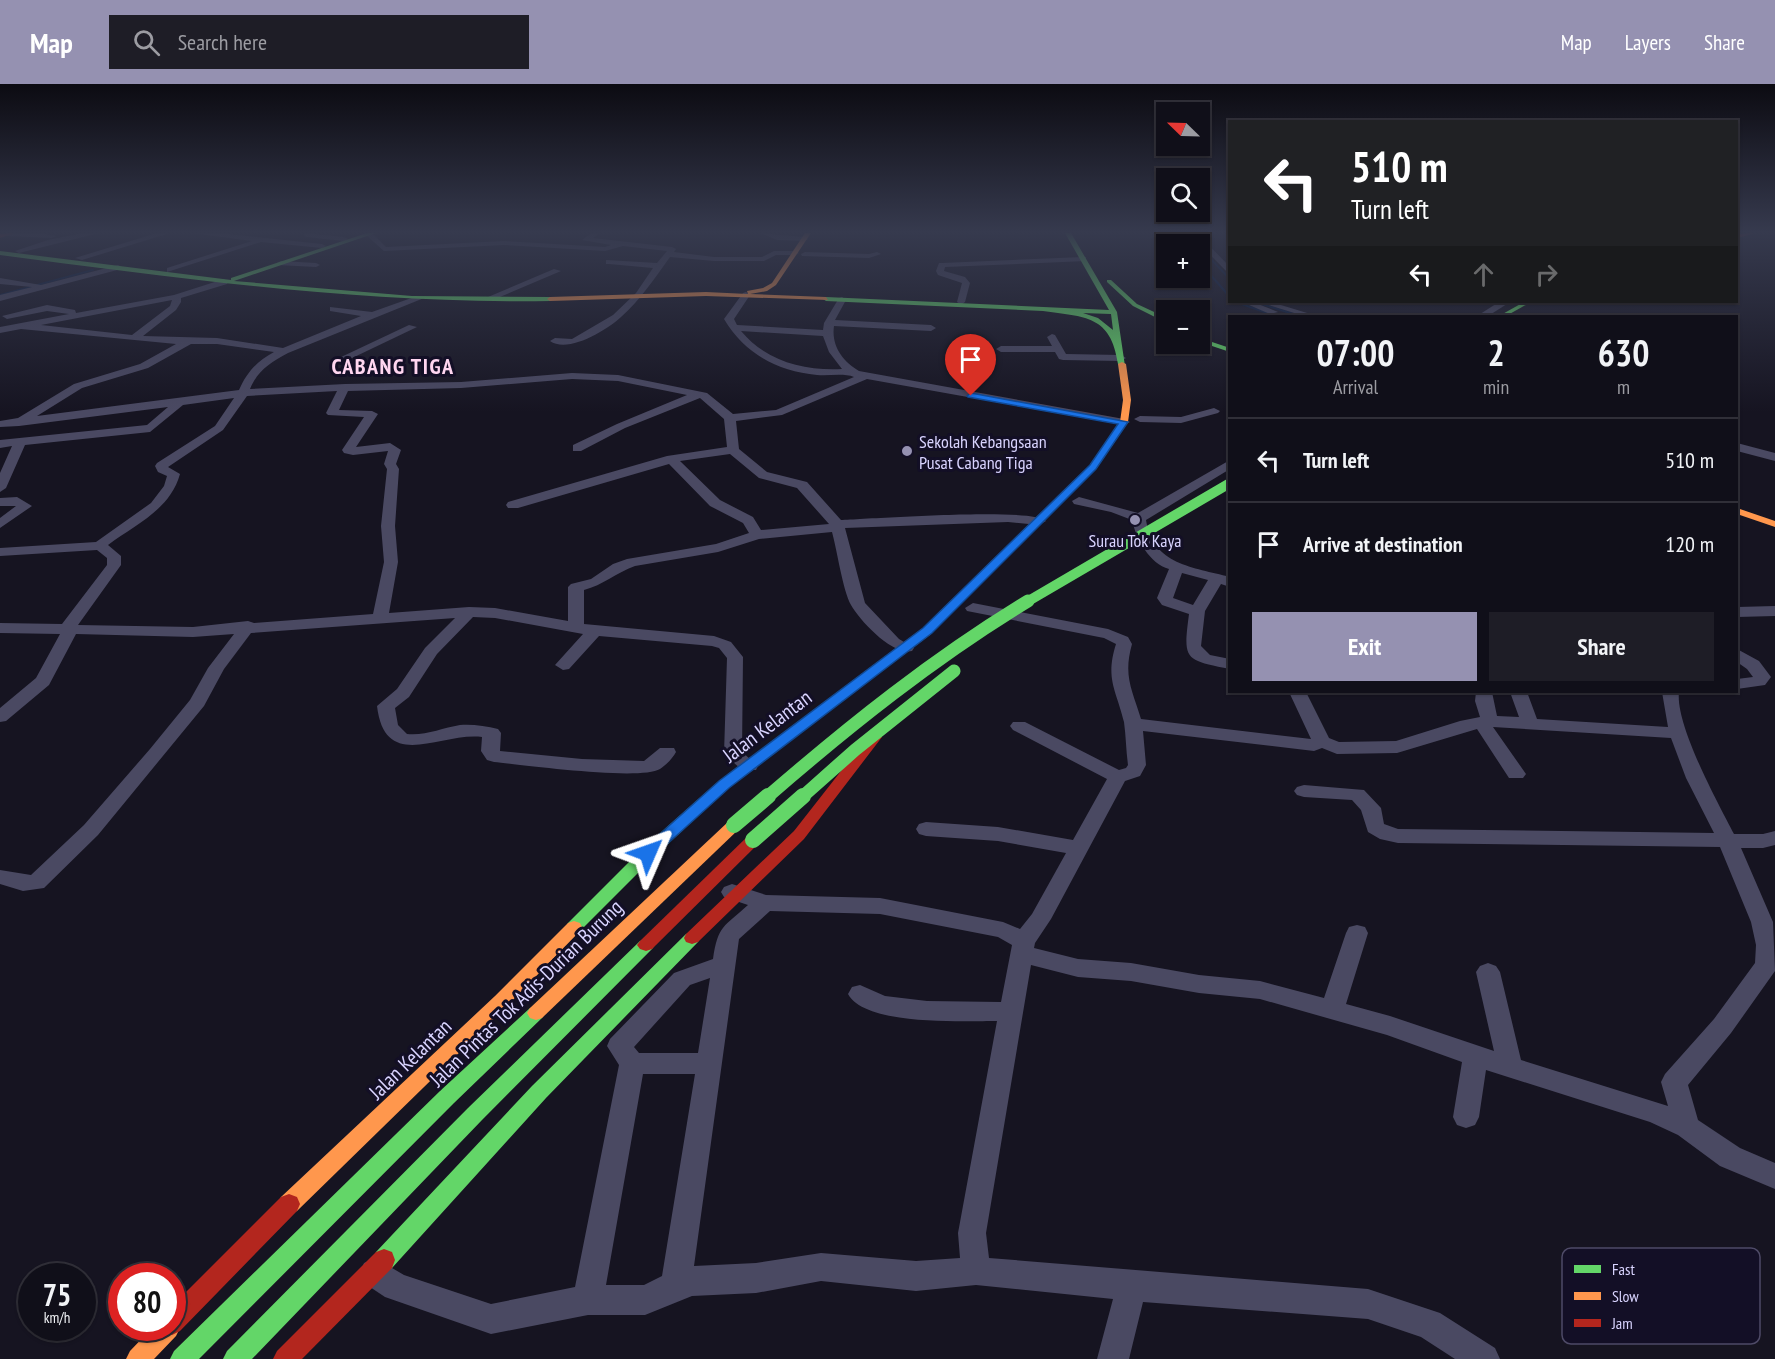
<!DOCTYPE html>
<html lang="en">
<head>
<meta charset="utf-8">
<style>
  body { margin:0; font-family:"PT Sans Narrow",sans-serif; background:#1e1d26; color:#f1f3f6; height:100vh; display:flex; flex-direction:column; font-size:22px; white-space:nowrap }
  * { box-sizing:border-box; margin:0 }
  p { font-size:20px; color:#9c9ca2 }
  .icon { flex:none; width:33px; height:33px; fill:none; stroke:currentColor; stroke-width:2; stroke-linecap:round; stroke-linejoin:round }
  .map { position:relative; flex:1; overflow:hidden }
  .sheet { position:absolute; left:1228px; top:231px; width:510px; height:378px; display:flex; flex-direction:column; background:#100f19; border-radius:0px; box-shadow:0 2px 4px #0004,0 0 0 2px #302f38 }
  .sheet>* { flex:none }
  .guide { position:absolute; left:1228px; top:36px; width:510px; height:183px; border-radius:0px; box-shadow:0 2px 4px #0004,0 0 0 2px #302f38; background:#202124; color:#fff; overflow:hidden }
  .needle { width:39px; rotate:293deg }
  .tools { position:absolute; left:1156px; top:18px; display:grid; gap:12px }
  .tools a { display:grid; place-items:center; width:54px; height:54px; border-radius:0px; background:#100f19; box-shadow:0 2px 4px #0004,0 0 0 2px #302f38; font-size:30px }
  .speed { position:absolute; left:18px; top:1179px; display:flex; gap:12px; font-size:30px; font-weight:700; text-align:center }
  .speed>* { display:grid; place-content:center; width:78px; height:78px; border-radius:50%; background:#100f19; box-shadow:0 2px 4px #0004,0 0 0 2px #302f38; line-height:1 }
  .speed small { font-size:15px; font-weight:400 }
  .speed .limit { border:9px solid #d22; background:#fff; color:#111 }
  .pin { position:absolute; display:grid; place-items:center; width:51px; height:51px; color:#fff; margin:-62px -26px; border-radius:50% 50% 50% 0; rotate:-45deg; box-shadow:0 0 6px #0007 }
  .pin .icon { rotate:45deg }
  .me { position:absolute; width:66px; margin:-33px; rotate:47deg; stroke-linejoin:round; filter:drop-shadow(0 0 4px #0008) }
  .turn { display:flex; align-items:center; gap:21px; height:126px; padding:0 24px; font-size:27px }
  .turn .icon { width:78px; height:78px; stroke-width:2.5 }
  .turn b { display:block; font-size:42px; line-height:51px }
  .lanes { display:flex; align-items:center; height:57px; padding:0 24px; background:#0003; justify-content:center; gap:30px; direction:ltr }
  .lanes .off { opacity:.35 }
  .eta { display:flex; justify-content:space-evenly; align-items:center; height:102px; text-align:center }
  .eta b { font-size:36px; font-weight:600; line-height:42px }
  .cta { display:flex; gap:12px; margin-top:auto; padding:12px 24px }
  .cta a { flex:1; height:69px; border-radius:0px; background:#9591b1; color:#fff; font-size:24px; font-weight:600; line-height:69px; text-align:center }
  .cta a+a { background:#1e1d26; color:#f1f3f6 }
  ul { padding:0; list-style:none }
  li { display:flex; align-items:center; gap:18px; height:84px; padding:0 24px; border-top:2px solid #302f38 }
  li div { flex:1 }
  li b { display:block; font-size:22px }
  li em { font-style:normal }
  header { display:flex; align-items:center; gap:36px; box-sizing:border-box; height:84px; padding:0 30px; background:#9591b1; color:#fff }
  header strong { font-size:28px }
  nav { display:flex; gap:33px; margin-inline-start:auto; font-size:21px }
  .search { width:420px; height:54px; background:#1e1d26; display:flex; align-items:center; gap:15px; box-sizing:border-box; padding:0 21px; border-radius:0px; color:#9c9ca2; font-size:22px }
  .map>svg:first-child { display:block }
</style>
</head>
<body>
<header>
<strong>Map</strong>
<div class="search"><svg class="icon" aria-label="search" viewBox="0 0 24 24"><circle cx="10" cy="10" r="6"/><path d="M15 15l6 6"/></svg>Search here</div>
<nav><a>Map</a><a>Layers</a><a>Share</a></nav>
</header>
<div class="map">
<svg width="1775" height="1275" viewBox="0 0 1775 1275">
  <rect width="100%" height="100%" fill="#161421"/>
  <g fill="none" stroke-linecap="round" stroke-linejoin="round">
    <g stroke="#0b1e41" stroke-width="2">
      <path d="M1173 149 1183 160"/>
      <path d="M1186 149 1197 160"/>
      <path d="M1200 164 1230 195"/>
      <path d="M1200 179 1230 213"/>
      <path d="M0 211 93 186"/>
      <path d="M1236 218 1276 232"/>
      <path d="M1255 218 1300 232"/>
    </g>
    <g fill="#4a4962" fill-rule="evenodd">
      <path d="M40 149 56 152 52 154 7 152 3 150Z"/>
      <path d="M83 149H99L19 169 15 167 48 156Z"/>
      <path d="M157 149H170L82 176 75 174Z"/>
      <path d="M192 149H220L322 160 326 162 322 164 261 158 167 188V184L252 157Z"/>
      <path d="M305 149 344 153 348 155 344 157 307 153 303 151Z"/>
      <path d="M372 149 386 163 504 157 605 163 611 161 582 156 591 149H600L593 154 672 163 676 165 674 168 714 173H762L774 167H795L799 169 795 171H776L764 177H714L670 173C654 195 641 215 621 233 607 246 568 270 550 257L555 254 572 255 613 231 636 209 653 184 609 180H606V176L657 179 667 167 623 162 605 167 504 161 384 167 365 150Z"/>
      <path d="M760 149 804 153 808 155 804 157 777 156Z"/>
      <path d="M1189 149H1197L1230 183V191Z"/>
      <path d="M805 168 869 170 877 168 881 170 869 174 802 172 801 170Z"/>
      <path d="M1083 173H1086V177L945 183 944 187 965 193 970 199 965 218 961 221 957 218 962 199 938 191 936 187 939 179H942Z"/>
      <path d="M281 177 316 179 320 181 316 183 278 181 277 179Z"/>
      <path d="M118 181 122 183 121 185 0 217V211L32 203 0 200V194L41 201Z"/>
      <path d="M554 185 561 187 495 215 488 213Z"/>
      <path d="M224 195 228 198 227 200 181 214V218L176 226 143 252 217 254 283 264 361 232 330 227V223L372 228 417 212 424 214 288 269C270 279 258 286 250 305L345 300 461 298 572 289 618 291 707 309 733 330 776 326 854 293C844 289 829 292 817 291 777 287 745 270 724 235L743 209 746 208 750 211 734 235 737 241 823 246 824 239 839 214 842 213 846 216 835 236 931 241 936 244 931 247 834 242C831 262 843 278 859 287L1124 335 1130 338 1124 341 867 295 782 331 736 337 739 365 767 388 807 398 841 436C870 435 1033 423 1046 437L1039 441 1008 438 845 444 865 519 899 555 914 564 912 567C893 572 860 537 851 521 843 507 837 466 832 448L759 455 718 468 635 482C616 489 603 501 584 506V540L714 552 731 558 743 573 742 668 758 682 756 686H742L724 670 727 574 719 564 712 562 599 552 569 585 563 586 555 581 583 550 495 534 473 533 437 570 409 613 395 624 398 641 407 650C425 652 442 644 460 641 472 640 486 642 498 645L501 649 500 667 582 675 644 677 660 664H674L676 668C673 674 666 681 660 685 640 697 523 681 494 678L487 676 481 667 482 653C440 648 385 689 377 622L397 605 425 564 455 534 251 549 224 585 204 622 98 751 44 804 23 807 0 800V786L31 791 84 741 150 665 190 616 208 584 234 550 193 553 76 550 49 601 6 637 0 638V624L36 594 60 550 0 549V539L62 540 107 481V474L97 466 0 472V464L96 458 151 419 164 402 167 392 158 388 155 382 157 379 215 342 234 314 183 321 150 348 25 361 6 404 0 408V389L12 362 0 364V356L147 341 168 323 19 342 0 343V337L18 334 74 300 140 280 176 260 21 245 0 249V243L69 230 47 227 7 235 2 232 47 221 75 226 76 229 174 211ZM172 216 170 222 132 251 41 241ZM741 247 823 252 829 268 842 285C804 287 766 277 741 247ZM191 260H217L274 268C256 278 247 288 239 306L37 332 82 304 148 284ZM572 295 618 297 687 311 617 340 573 361V367H581L625 344 700 314 724 335 727 363 667 372 508 418 506 421 508 424H518L669 380 710 422 743 439 749 449 716 460 627 475 613 480 591 495 571 500 568 503V537L495 524 469 523 389 529 398 478 395 442 399 385 396 380 401 366 390 359 356 363 378 330 372 327 339 326 348 307 461 304ZM337 307 326 329 328 331 364 333 342 366 344 369 353 371 388 367 384 380 387 385 381 442 384 478 373 530 254 539 248 537 193 543 78 541 121 481V472L108 461C136 440 170 426 180 390L168 383 223 346 247 312ZM730 370 759 394 797 404 829 440 761 446 753 433 720 416 680 377Z"/>
      <path d="M1242 218H1253L1278 228 1270 230Z"/>
      <path d="M1259 218H1271L1317 232H1304Z"/>
      <path d="M1499 218 1507 220 1488 232H1477Z"/>
      <path d="M409 241 417 243 348 276 339 274Z"/>
      <path d="M1052 250 1055 251 1066 270 1121 271 1126 274 1121 277 1063 276 1059 275 1055 268H1001L996 265 1001 262H1052L1047 253Z"/>
      <path d="M1214 324 1220 327 1218 329 1181 339 1140 338 1134 335 1140 332 1181 333Z"/>
      <path d="M1737 359 1775 369V377L1737 367Z"/>
      <path d="M1230 376V385L1146 436C1153 481 1193 483 1230 493V503L1221 500 1205 527 1201 562 1210 571 1230 575V585C1184 576 1183 576 1189 530L1162 521 1157 514 1169 485C1150 480 1136 455 1132 436L1111 428 1074 420 1072 417 1079 413 1138 429ZM1182 489 1208 496 1193 521 1173 514Z"/>
      <path d="M17 413 32 422 0 444V434L16 422H0V414Z"/>
      <path d="M973 519 1108 545 1128 553 1132 560C1123 592 1132 605 1141 635L1311 655 1289 608H1306L1329 654 1339 658 1396 657 1460 637 1480 633 1475 617 1476 608H1492L1497 632 1519 633 1510 608H1527L1537 635 1668 643 1662 608H1679C1675 641 1718 719 1734 750H1763L1775 747V761L1763 764H1741L1773 838 1775 887 1731 949 1688 1001 1698 1036 1740 1064 1775 1079V1105L1720 1082 1678 1051 1650 1038 1486 986 1479 1033 1475 1041 1466 1044 1457 1041 1453 1033 1462 978 1387 951 1260 915 1199 909 1131 897 1078 893 1031 881 986 1149 989 1174 1368 1205 1440 1229 1495 1264 1500 1275H1455L1421 1253 1368 1235 1143 1218 1129 1275H1097L1113 1215 976 1201 916 1207 821 1197 756 1209 692 1212 645 1231H588L491 1250 385 1213 364 1199 360 1189 364 1179 375 1174 404 1191 491 1220 575 1203 619 981 607 962 610 955 674 889 713 875C718 841 724 843 748 821L724 813 721 808 724 803 732 800 766 811 880 814 1003 838 1020 845 1032 830 1066 769 998 757 926 752 919 750 916 745 919 740 926 738 998 743 1073 756 1107 695 1013 646 1010 642 1013 638H1025L1119 686 1126 684 1128 681C1126 667 1126 652 1124 638 1116 605 1105 595 1116 560L1104 554 967 527 965 524ZM1493 643 1671 654 1686 694 1714 749 1398 745 1384 740 1381 724 1364 706 1304 701 1297 703 1294 707 1297 711 1304 713 1352 716 1361 726 1368 748 1380 755 1398 759 1720 763 1751 838 1756 861 1755 879 1714 935 1665 990 1661 998 1668 1022 1521 976 1500 888 1496 882 1488 879 1480 882 1476 888 1494 967 1390 932 1346 920 1368 849 1365 843 1357 841 1349 843 1346 849 1324 914 1260 897 1199 891 1131 879 1078 875 1034 864 1035 859 1051 835 1125 697 1140 692 1146 681 1143 647 1314 667 1322 664 1337 670 1397 669 1477 645 1509 694H1523L1526 690ZM770 827 880 830 998 853 1012 861 1001 918 927 917 885 912 860 901 852 903 848 910C865 942 964 937 997 937L958 1149 960 1174 916 1177 821 1169 756 1179 694 1182 739 855ZM710 894 698 969H639L634 963 690 901ZM643 990H695L662 1192 644 1201H606Z"/>
      <path d="M1775 522V532L1737 533V523Z"/>
      <path d="M1737 565 1759 577 1771 593 1765 601 1737 605V595L1753 593 1747 585 1737 578Z"/>
    </g>
    <g fill="#63d668" fill-rule="evenodd">
      <path d="M367 149H376L234 197 412 212 550 213 553 215 550 217C363 220 185 195 0 171V167L231 196V194Z"/>
      <path d="M1065 149H1071L1117 228 1125 282 1118 280C1111 231 1085 233 1043 227L826 217 823 215 826 213 1109 226ZM1083 229 1111 230 1113 246 1098 234Z"/>
      <path d="M1107 196H1111L1137 220 1167 234V239L1133 222 1107 198Z"/>
      <path d="M1524 218H1531L1506 232H1499Z"/>
      <path d="M1200 254 1230 264V268L1200 258Z"/>
      <path d="M895 567 901 571 899 574 729 703 654 773 580 847 574 849 568 847 566 843 568 839 642 765 719 697 891 568Z"/>
      <path d="M692 848 698 850 700 854 698 858 546 1014 392 1184 384 1187 376 1184 373 1176 376 1168 532 1002 686 850Z"/>
      <path d="M646 855 652 857 655 861 652 865 482 1036 252 1275H223L227 1267 468 1024 640 857Z"/>
      <path d="M536 922 542 924 545 929 542 934 454 1019 199 1275H170L174 1267 440 1007 530 924Z"/>
    </g>
    <g fill="#ff974d" fill-rule="evenodd">
      <path d="M805 149H811L776 201 767 207 750 210 826 213 828 216 706 212 550 217 547 215 550 213 706 208 748 210 747 207 763 204 772 199Z"/>
      <path d="M1122 278 1126 280 1131 316 1128 338 1096 385 931 550 899 574H891L889 571 891 568 923 544 1090 381 1120 338 1123 316 1118 280Z"/>
      <path d="M1737 424 1775 437V443L1737 430Z"/>
      <path d="M734 736 739 737 742 741 739 745 542 934 536 936 530 934 527 929 530 924 729 737Z"/>
      <path d="M574 837 580 839 582 843 580 847 507 922 297 1127 289 1130 281 1127 278 1120 281 1113 495 912 568 839Z"/>
      <path d="M172 1234 176 1236 180 1244 176 1252 154 1275H126L130 1267 152 1244H172Z"/>
    </g>
    <g fill="#b3261e" fill-rule="evenodd">
      <path d="M13 149 12 150 0 154V150Z"/>
      <path d="M1756 149 1737 154V150Z"/>
      <path d="M875 649 882 653 804 755 698 858 692 860 686 858 684 854 686 850 794 747 870 650Z"/>
      <path d="M753 751 758 752 761 756 758 760 652 865 646 867 640 865 637 861 640 857 748 752Z"/>
      <path d="M289 1110 297 1113 300 1120 297 1127 180 1247 172 1251 164 1247 162 1244H172V1222L281 1113Z"/>
      <path d="M384 1165 392 1168 395 1176 392 1184 302 1275H273L277 1267 376 1168Z"/>
    </g>
    <path stroke="#63d668" stroke-width="10" d="M1025 519 1230 399"/>
    <g stroke="#63d668" stroke-width="13">
      <path d="M766 714C849 642 934 574 1028 517"/>
      <path d="M801 714 855 666 954 587"/>
    </g>
    <g stroke="#63d668" stroke-width="16">
      <path d="M734 741 768 712"/>
      <path d="M753 756 803 712"/>
    </g>
  </g>
  <linearGradient id="sky" x2="0" y2="1"><stop stop-color="#0c0b12"/><stop offset="0.45" stop-color="#363a4e"/><stop offset="1" stop-color="#363a4e" stop-opacity="0"/></linearGradient>
  <rect width="1775" height="328" fill="url(#sky)"/>
  <path fill="#1a73e8" stroke="#114b97" stroke-width="1.5" d="M971 309 1128 338 1096 385 932 549 729 704 654 772H643L641 769 643 765 719 697 923 544 1090 381 1118 340 968 313 967 312Z"/>
  <g fill="#9591b1" stroke="#130f26" stroke-width="2">
    <circle cx="907" cy="367" r="6"/>
    <circle cx="1135" cy="436" r="6"/>
  </g>
  <g text-anchor="middle" dominant-baseline="central" stroke-width="6" stroke-linejoin="round" paint-order="stroke">
    <g font-size="18" fill="#d9d4ff" stroke="#130f26" text-anchor="start">
      <text x="919" y="357">Sekolah Kebangsaan<tspan x="919" dy="21">Pusat Cabang Tiga</tspan></text>
      <text x="1135" y="456" text-anchor="middle">Surau Tok Kaya</text>
    </g>
    <g font-size="21" fill="#d9d4ff" stroke="#130f26">
      <text transform="translate(767 642) rotate(-37)">Jalan Kelantan</text>
      <text transform="translate(526 909) rotate(-44)">Jalan Pintas Tok Adis-Durian Burung</text>
      <text transform="translate(410 975) rotate(-44)">Jalan Kelantan</text>
    </g>
    <g font-size="22" font-weight="bold" letter-spacing="1.5" fill="#ffd6f0" stroke="#130f26">
      <text x="393" y="282">CABANG TIGA</text>
    </g>
  </g>
  <rect x="1562" y="1164" width="198" height="96" rx="9" fill="#130f26" stroke="#4e4a67" stroke-width="1.5"/>
  <rect x="1574" y="1181" width="27" height="8" fill="#63d668"/>
  <rect x="1574" y="1208" width="27" height="8" fill="#ff974d"/>
  <rect x="1574" y="1235" width="27" height="8" fill="#b3261e"/>
  <g font-size="16" fill="#d9d4ff">
    <text x="1612" y="1191">Fast</text>
    <text x="1612" y="1218">Slow</text>
    <text x="1612" y="1245">Jam</text>
  </g>
</svg>
<div class="tools">
<a><svg class="needle" viewBox="-14 -14 28 28"><path d="M0-13l5 13h-10z" fill="#e53935"/><path d="M0 13l5-13h-10z" fill="#9c9ca2"/></svg></a>
<a><svg class="icon" aria-label="search" viewBox="0 0 24 24"><circle cx="10" cy="10" r="6"/><path d="M15 15l6 6"/></svg></a>
<a>+</a>
<a>−</a>
</div>
<div class="speed"><div>75<small>km/h</small></div><div class="limit">80</div></div>
<div class="pin" style="left:971px;top:312px;background:#d93025"><svg class="icon" aria-label="arrive" viewBox="0 0 24 24"><path d="M6 21V4h12l-3 4 3 4H6"/></svg></div>
<svg class="me" style="left:648px;top:769px" viewBox="-20 -20 40 40"><path d="M0-17L14 15 0 8-14 15z" fill="#1a73e8" stroke="#fff" stroke-width="4"/></svg>
<div class="guide">
<div class="turn"><svg class="icon" aria-label="left" viewBox="0 0 24 24"><path d="M17 20v-9H6M10 6l-5 5 5 5"/></svg><div><b>510 m</b>Turn left</div></div>
<div class="lanes"><svg class="icon" aria-label="left" viewBox="0 0 24 24"><path d="M17 20v-9H6M10 6l-5 5 5 5"/></svg><svg class="icon off" aria-label="ahead" viewBox="0 0 24 24"><path d="M12 20V5M6 11l6-6 6 6"/></svg><svg class="icon off" aria-label="right" viewBox="0 0 24 24"><path d="M7 20v-9h11M14 6l5 5-5 5"/></svg></div>
</div>
<section class="sheet">
<div class="eta">
<div><b>07:00</b><p>Arrival</p></div>
<div><b>2</b><p>min</p></div>
<div><b>630</b><p>m</p></div>
</div>
<ul>
<li><svg class="icon" aria-label="left" viewBox="0 0 24 24"><path d="M17 20v-9H6M10 6l-5 5 5 5"/></svg><div><b>Turn left</b></div><em>510 m</em></li>
<li><svg class="icon" aria-label="arrive" viewBox="0 0 24 24"><path d="M6 21V4h12l-3 4 3 4H6"/></svg><div><b>Arrive at destination</b></div><em>120 m</em></li>
</ul>
<div class="cta"><a>Exit</a><a>Share</a></div>
</section>
</div>
</body>
</html>
